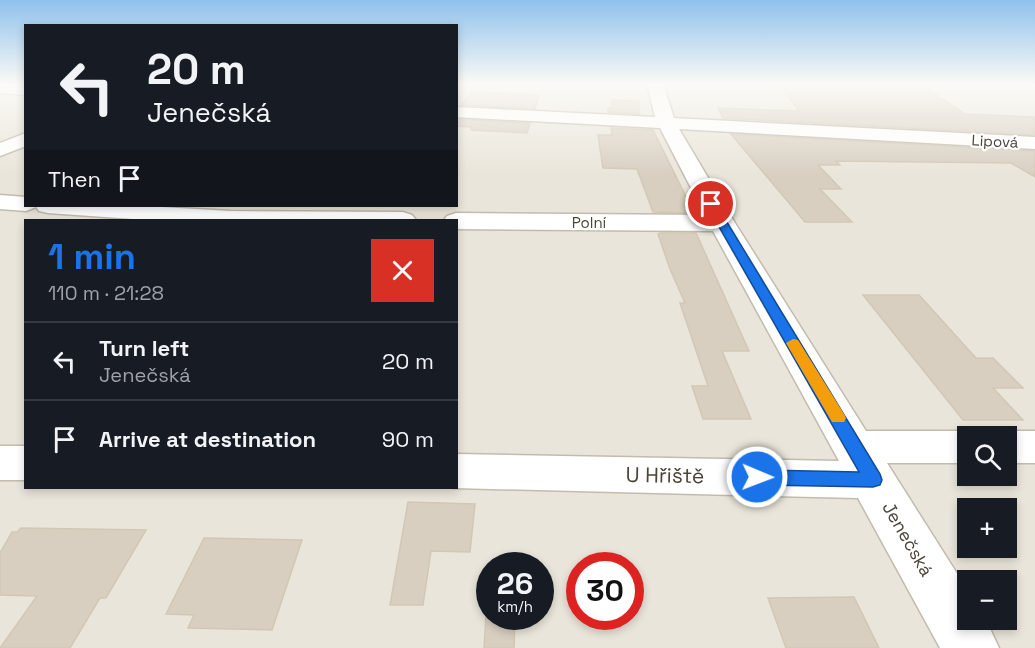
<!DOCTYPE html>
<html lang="en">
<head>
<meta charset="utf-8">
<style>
  body { margin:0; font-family:"Space Grotesk",sans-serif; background:#20242c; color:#f1f3f6; height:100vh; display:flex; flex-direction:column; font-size:22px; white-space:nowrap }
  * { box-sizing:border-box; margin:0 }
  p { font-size:20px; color:#9ea1a6 }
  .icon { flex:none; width:33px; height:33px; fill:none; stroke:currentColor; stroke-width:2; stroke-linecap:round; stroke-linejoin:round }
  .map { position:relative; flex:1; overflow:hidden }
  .drawer { position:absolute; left:24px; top:219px; width:434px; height:270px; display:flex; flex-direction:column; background:#171b24; border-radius:0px; box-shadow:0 3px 9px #0003 }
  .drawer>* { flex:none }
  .top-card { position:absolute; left:24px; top:24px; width:434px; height:183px; border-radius:0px; box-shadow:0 3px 9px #0003; background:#171b24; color:#f1f3f6; overflow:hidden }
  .tools { position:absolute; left:957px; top:426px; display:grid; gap:12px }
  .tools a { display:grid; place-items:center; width:60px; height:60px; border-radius:0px; background:#171b24; box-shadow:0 3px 9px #0003; font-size:30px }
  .speed { position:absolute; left:476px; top:552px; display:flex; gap:12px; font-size:30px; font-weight:700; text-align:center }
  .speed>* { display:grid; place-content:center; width:78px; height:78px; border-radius:50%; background:#171b24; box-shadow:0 3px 9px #0003; line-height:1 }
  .speed small { font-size:15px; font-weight:400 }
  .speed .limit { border:9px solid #d22; background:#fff; color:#111 }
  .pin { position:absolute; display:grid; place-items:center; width:51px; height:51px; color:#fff; margin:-26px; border:3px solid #fff; border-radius:50%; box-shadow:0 2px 6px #0007 }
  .me { position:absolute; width:66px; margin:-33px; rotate:91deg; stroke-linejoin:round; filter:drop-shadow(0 0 4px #0008) }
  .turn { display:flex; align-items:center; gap:21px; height:126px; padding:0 24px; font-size:27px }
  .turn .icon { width:78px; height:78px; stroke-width:2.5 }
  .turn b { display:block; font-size:42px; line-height:51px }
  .then { display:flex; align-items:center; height:57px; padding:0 24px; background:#0003; gap:12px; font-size:22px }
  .round { display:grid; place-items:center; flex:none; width:63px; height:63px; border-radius:0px; background:#20242c }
  .head { display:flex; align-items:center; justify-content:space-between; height:102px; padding:0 24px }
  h1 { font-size:36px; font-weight:700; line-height:45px; color:#1a73e8 }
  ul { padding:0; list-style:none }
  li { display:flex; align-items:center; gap:18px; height:78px; padding:0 24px; border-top:2px solid #363941 }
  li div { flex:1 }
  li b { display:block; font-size:22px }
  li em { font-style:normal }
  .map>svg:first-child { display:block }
</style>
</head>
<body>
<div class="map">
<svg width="1035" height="648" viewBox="0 0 1035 648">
  <rect width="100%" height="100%" fill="#f6f3ec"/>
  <path fill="#eae5da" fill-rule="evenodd" d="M0 84H25L26 206H456V84H1035V648H0ZM26 220H456V488H26ZM968 436H1006V476H968ZM968 508H1006V548H968ZM489 566H540V616H489ZM579 566H630V616H579ZM968 580H1006V620H968Z"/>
  <g fill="#d8cfc1" stroke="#d3c7b4" stroke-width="1.5">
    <path d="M779 84H920L965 114 1035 117V135L723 118 718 108 799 111Z"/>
    <path d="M472 92 507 93 539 96 535 109 461 105Z"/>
    <path d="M612 100 639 101V114L608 112V108H611Z"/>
    <path d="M456 119 530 123 527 133 471 130 472 127 456 126Z"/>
    <path d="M611 128 653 130 694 213 653 212 637 169 603 168 598 135H612Z"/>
    <path d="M731 134 1035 151V177L1011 163 836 161 840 165H818L841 189H820L852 222H805Z"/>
    <path d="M660 233H696L749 351H722L751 419H703L692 386H708L680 303H685L670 269 658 234Z"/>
    <path d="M863 295H919L976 358H993L1023 388H993L1023 420H963Z"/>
    <path d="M408 502 475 504 470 552 431 551 423 605H390Z"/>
    <path d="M21 528 146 530 106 598H100L70 648H0L37 596 0 595V553L12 532H17Z"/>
    <path d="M204 538 302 540 272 630 188 628 194 615 166 614Z"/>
    <path d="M854 597 879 648H786L768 598Z"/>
    <path d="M486 616H515L514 648H484Z"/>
  </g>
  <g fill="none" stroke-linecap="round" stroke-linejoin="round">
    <defs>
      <g id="minor">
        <path d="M0 84 26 85V95L0 93Z"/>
        <path d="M647 84H663L674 118 1035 137V149L679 129 735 223 866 431H968L983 436H968V463H887L968 591V620H986L999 648H940L858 498 453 488H456V454L839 461 713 231 456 229V220H444L447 216 456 213 705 215 660 128 456 117V107L655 117Z"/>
        <path d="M26 133V146L0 156V143Z"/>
        <path d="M0 195 26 197V206H145L230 211 403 212 412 215 416 220H147L48 213 39 211 36 207 26 211 0 209Z"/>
        <path d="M1006 431H1035V463H1006V436H991Z"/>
        <rect x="0" y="446" width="26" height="34"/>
      </g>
    </defs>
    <use href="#minor" stroke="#c2bbae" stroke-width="3"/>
    <use href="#minor" fill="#fff" fill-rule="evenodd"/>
  </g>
  <linearGradient id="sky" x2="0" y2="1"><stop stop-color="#8fc1ec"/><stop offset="0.48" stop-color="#fbfaf6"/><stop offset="1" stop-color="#fbfaf6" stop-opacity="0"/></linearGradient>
  <rect width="1035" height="175" fill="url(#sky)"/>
  <path fill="#1a73e8" stroke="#114b97" stroke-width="1.5" d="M711 201 716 204 880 474 882 480 880 485 873 487 757 485 751 483 748 477 751 472 757 470 859 472 706 204Z"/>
  <path fill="#f59e0b" d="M793 339 798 340 844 414 846 418 844 422H832L786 343Z"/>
  <g text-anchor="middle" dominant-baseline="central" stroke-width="4.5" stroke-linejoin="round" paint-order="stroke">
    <g font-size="15" fill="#4b4439" stroke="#fff">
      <text transform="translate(995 141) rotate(3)">Lipová</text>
      <text x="589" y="222">Polní</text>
    </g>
    <g font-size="18" fill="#4b4439" stroke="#fff">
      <text transform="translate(908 539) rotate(60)">Jenečská</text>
    </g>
    <g font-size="21" fill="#4b4439" stroke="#fff">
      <text transform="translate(665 475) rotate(1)">U Hřiště</text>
    </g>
  </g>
</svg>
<div class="tools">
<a><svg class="icon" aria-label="search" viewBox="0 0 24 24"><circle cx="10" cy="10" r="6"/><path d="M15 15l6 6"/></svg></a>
<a>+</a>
<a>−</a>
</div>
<div class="speed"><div>26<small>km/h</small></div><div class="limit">30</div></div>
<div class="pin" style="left:711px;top:204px;background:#d93025"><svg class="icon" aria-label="arrive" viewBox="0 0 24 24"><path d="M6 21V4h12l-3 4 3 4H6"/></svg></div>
<svg class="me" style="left:757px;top:477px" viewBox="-20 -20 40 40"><circle r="17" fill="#1a73e8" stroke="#fff" stroke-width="3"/><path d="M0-11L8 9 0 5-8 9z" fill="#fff"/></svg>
<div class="top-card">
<div class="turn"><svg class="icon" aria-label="left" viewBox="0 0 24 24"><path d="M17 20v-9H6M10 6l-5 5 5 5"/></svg><div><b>20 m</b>Jenečská</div></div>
<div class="then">Then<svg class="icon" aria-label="arrive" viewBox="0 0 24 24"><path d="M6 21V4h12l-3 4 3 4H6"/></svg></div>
</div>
<section class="drawer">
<div class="head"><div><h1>1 min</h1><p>110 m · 21:28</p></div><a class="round" style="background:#d93025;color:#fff"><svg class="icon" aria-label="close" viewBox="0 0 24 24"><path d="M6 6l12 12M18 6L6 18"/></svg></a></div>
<ul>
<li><svg class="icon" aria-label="left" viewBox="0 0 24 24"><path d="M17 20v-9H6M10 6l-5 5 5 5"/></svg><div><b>Turn left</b><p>Jenečská</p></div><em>20 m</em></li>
<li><svg class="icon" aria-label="arrive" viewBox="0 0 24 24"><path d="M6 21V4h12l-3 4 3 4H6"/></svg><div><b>Arrive at destination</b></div><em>90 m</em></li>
</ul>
</section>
</div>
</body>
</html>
